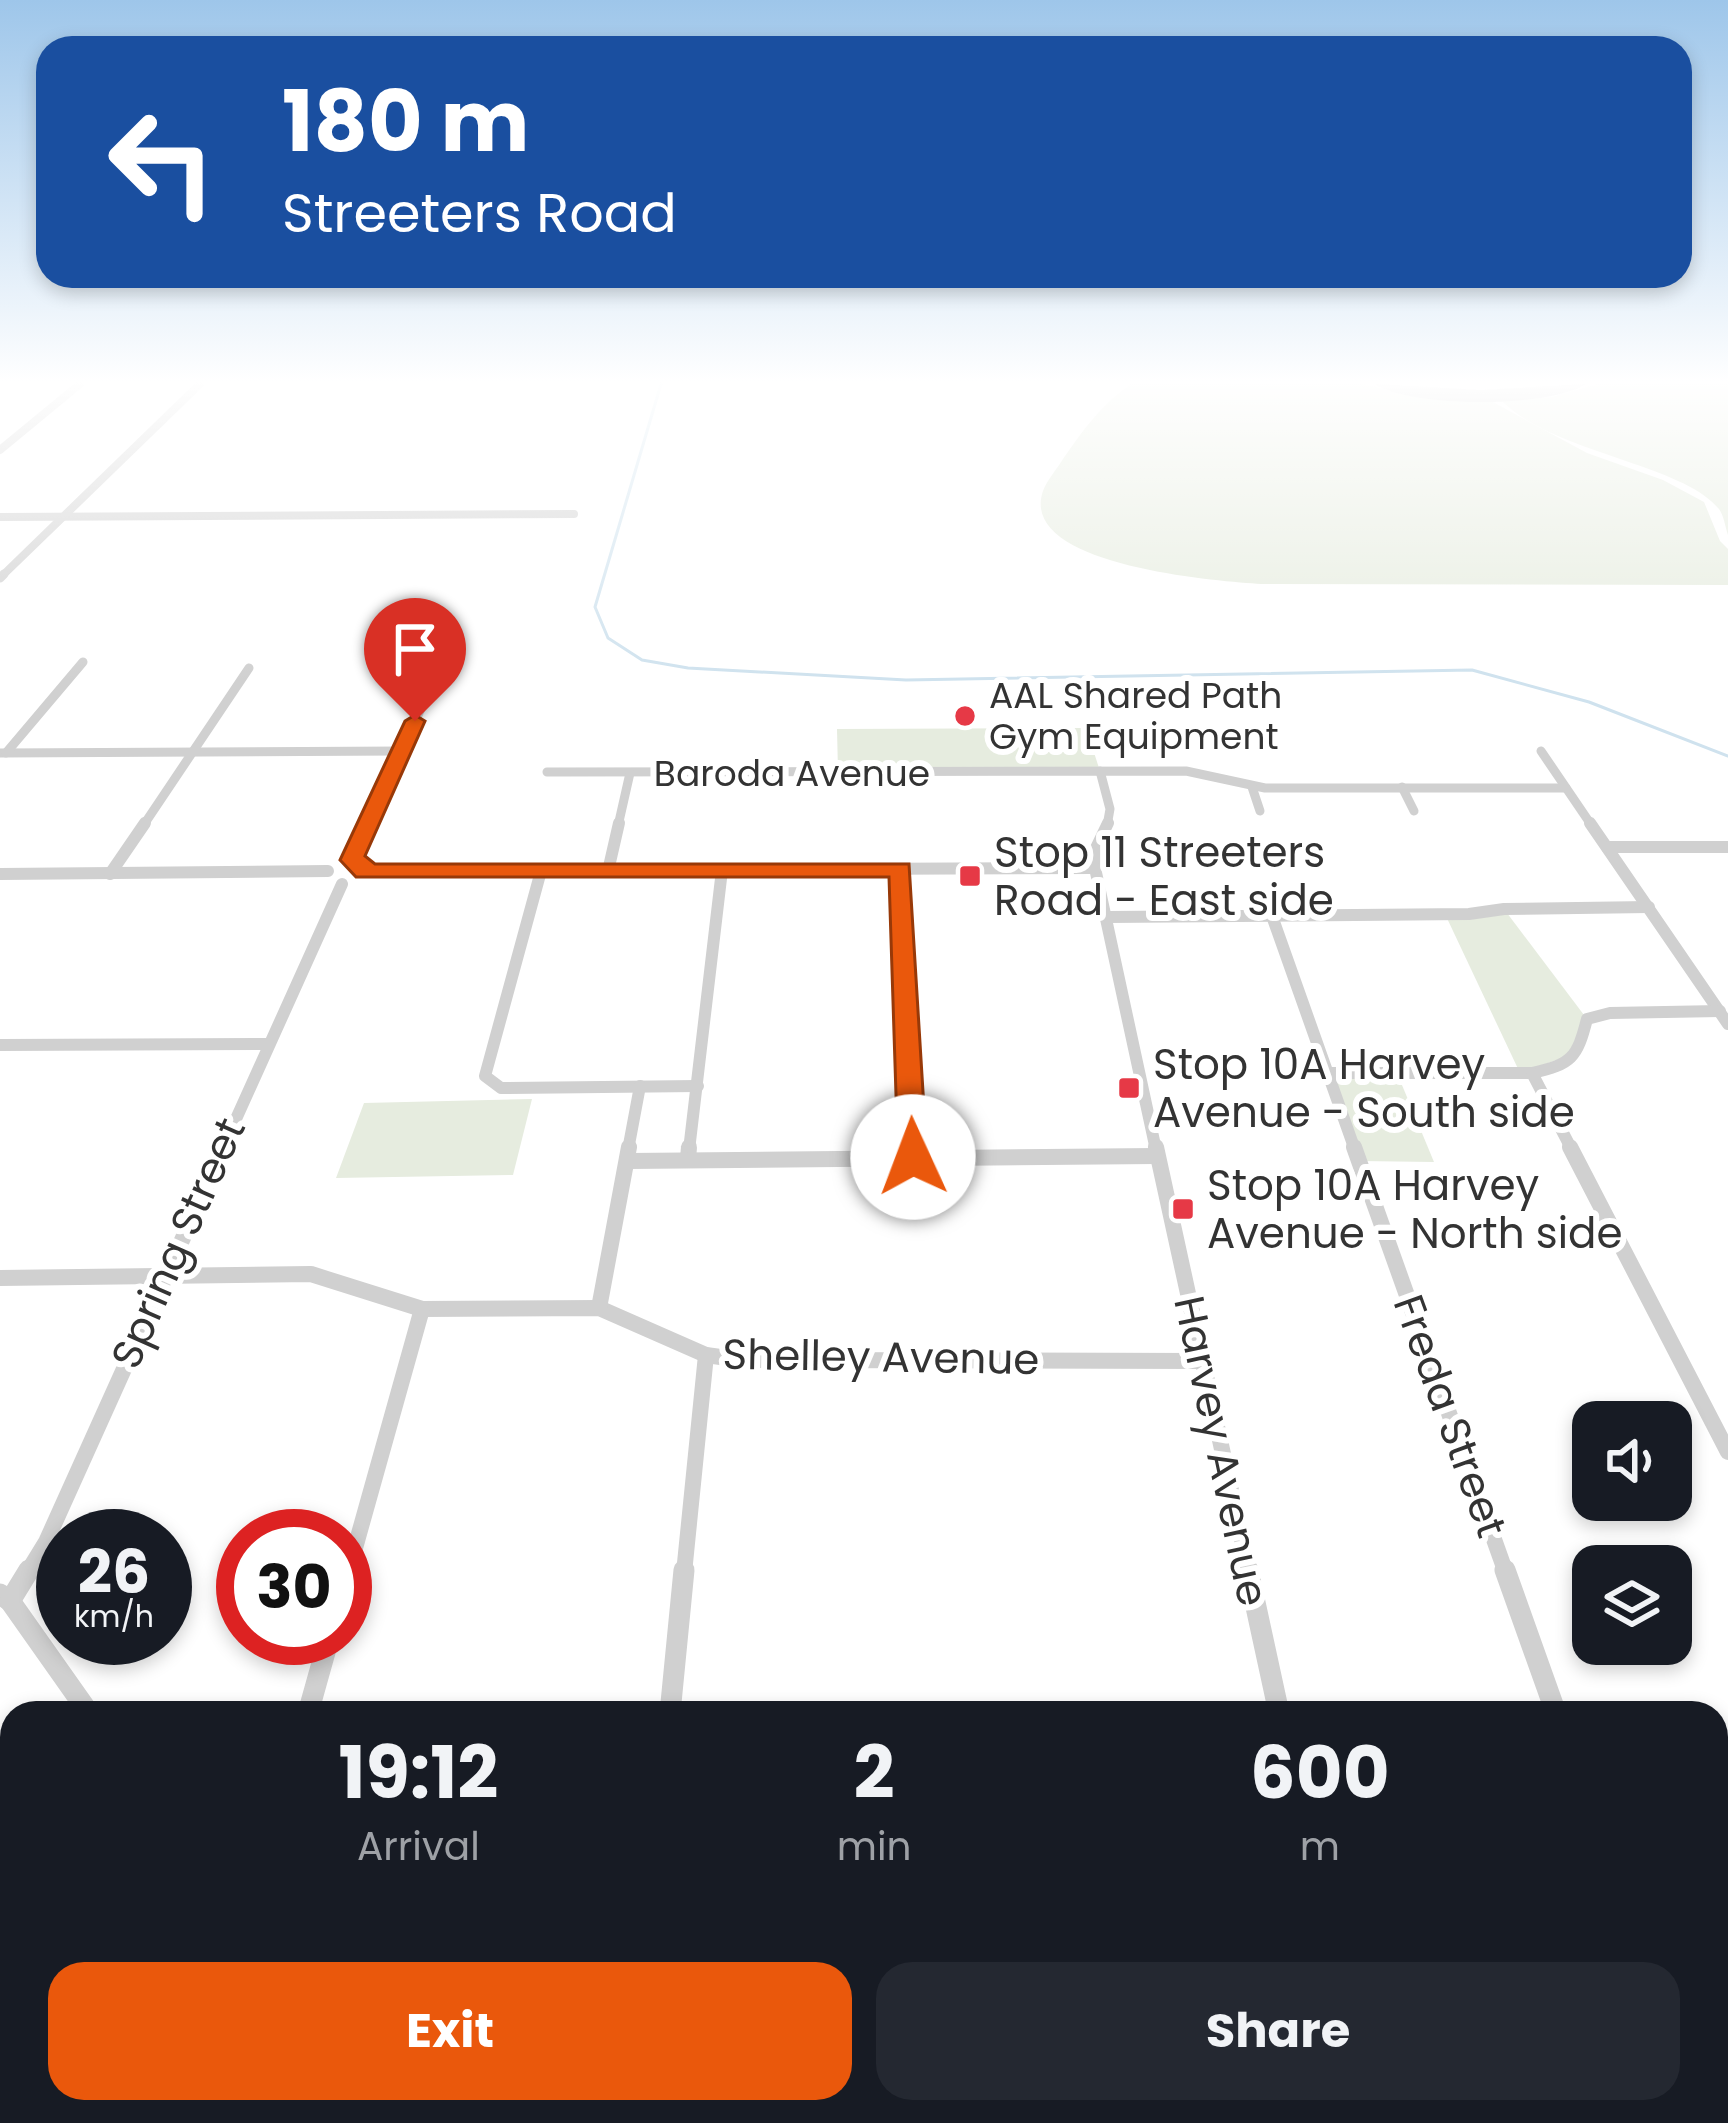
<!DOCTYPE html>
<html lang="en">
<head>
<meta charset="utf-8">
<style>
  body { margin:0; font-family:Poppins,sans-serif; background:#242831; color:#f1f3f6; height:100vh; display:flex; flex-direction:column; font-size:45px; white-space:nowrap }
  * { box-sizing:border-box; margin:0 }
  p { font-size:39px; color:#9ea1a6 }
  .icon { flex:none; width:66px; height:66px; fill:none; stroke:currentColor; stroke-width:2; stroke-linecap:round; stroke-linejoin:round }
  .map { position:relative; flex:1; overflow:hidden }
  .side { position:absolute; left:0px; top:1701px; width:1728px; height:423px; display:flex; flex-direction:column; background:#171b24; border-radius:36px 36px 0 0; box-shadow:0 6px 18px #0003 }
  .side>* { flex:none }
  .hud { position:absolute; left:36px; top:36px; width:1656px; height:252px; border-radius:36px; box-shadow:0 6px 18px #0003; background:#1a4fa0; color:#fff; overflow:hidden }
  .fabs { position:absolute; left:1572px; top:1401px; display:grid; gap:24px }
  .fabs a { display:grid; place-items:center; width:120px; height:120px; border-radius:24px; background:#171b24; box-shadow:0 6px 18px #0003; font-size:60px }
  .speed { position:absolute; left:36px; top:1509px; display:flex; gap:24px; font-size:60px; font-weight:700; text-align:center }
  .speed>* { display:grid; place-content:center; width:156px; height:156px; border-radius:50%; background:#171b24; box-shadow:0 6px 18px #0003; line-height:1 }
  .speed small { font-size:30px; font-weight:400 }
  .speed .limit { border:18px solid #d22; background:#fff; color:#111 }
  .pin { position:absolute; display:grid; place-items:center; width:102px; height:102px; color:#fff; margin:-123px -51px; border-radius:50% 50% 50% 0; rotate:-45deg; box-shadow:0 0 12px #0007 }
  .pin .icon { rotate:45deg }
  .me { position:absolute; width:132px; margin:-66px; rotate:358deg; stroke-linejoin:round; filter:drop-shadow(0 0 9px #0008) }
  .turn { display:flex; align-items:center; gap:42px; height:252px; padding:0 48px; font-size:54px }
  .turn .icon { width:156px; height:156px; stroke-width:2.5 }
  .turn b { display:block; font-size:84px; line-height:102px }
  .eta { display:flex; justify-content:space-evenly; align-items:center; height:204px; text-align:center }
  .eta b { font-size:72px; font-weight:700; line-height:84px }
  .button { display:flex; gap:24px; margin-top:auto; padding:24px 48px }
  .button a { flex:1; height:138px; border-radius:36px; background:#ea580c; color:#fff; font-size:48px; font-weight:700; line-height:138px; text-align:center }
  .button a+a { background:#242831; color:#f1f3f6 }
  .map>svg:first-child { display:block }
</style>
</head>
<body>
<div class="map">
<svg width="1728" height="2123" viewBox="0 0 1728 2123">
  <rect width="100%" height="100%" fill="#fff"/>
  <g fill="#e6ecdf">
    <path d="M1131 384H1362L1426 397 1491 401 1587 453 1663 480 1704 502 1720 541 1728 549V585L1261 584C1217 581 1017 566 1043 491 1047 480 1057 469 1063 459 1084 429 1101 405 1131 384Z"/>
    <path d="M1597 384H1728V535C1725 526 1724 516 1719 509 1684 464 1553 453 1502 401L1552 397Z"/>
    <path d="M1086 728 1100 771 838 772 837 729Z"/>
    <path d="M1504 909 1587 1019 1579 1052 1520 1073 1445 914Z"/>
    <path d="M1328 1073H1397L1434 1162 1359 1161Z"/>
    <path d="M532 1099 513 1175 336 1178 364 1103Z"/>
  </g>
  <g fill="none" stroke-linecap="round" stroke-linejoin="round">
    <path stroke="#cfe2ee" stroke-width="3" d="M661 384 595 607 608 638 642 660 688 668 906 680 1472 670 1589 702 1728 756"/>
    <path fill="#c4c4c4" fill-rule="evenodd" d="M1375 384 1481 390 1586 384C1550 408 1411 408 1375 384Z"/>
    <g stroke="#d0d0d0" stroke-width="8">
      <path d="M0 450 80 384"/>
      <path d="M0 517 574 514"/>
      <path d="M1 577 200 384"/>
    </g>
    <g stroke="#d0d0d0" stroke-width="9">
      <path d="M0 578 4 574"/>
      <path d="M1541 751 1592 826"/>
      <path d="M0 753 402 751"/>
      <path d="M6 753 83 662"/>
      <path d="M1100 771 1110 809 1107 826"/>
      <path d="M547 772 1186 771 1265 788H1566"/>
      <path d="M1252 787 1260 811"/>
      <path d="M1402 787 1414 811"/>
      <path d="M143 826 249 668"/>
      <path d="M368 826 442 662"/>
      <path d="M618 826 630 773"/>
    </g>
    <g stroke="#d0d0d0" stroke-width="12">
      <path d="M1108 823 1096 848 1095 868 1156 1150"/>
      <path d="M1590 823 1728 1024"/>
      <path d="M1607 847H1728"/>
      <path d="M352 860 369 823"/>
      <path d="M901 870 913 1150"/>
      <path d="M364 871 1095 868"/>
      <path d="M541 871 485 1076 501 1088 698 1086"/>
      <path d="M608 871 619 823"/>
      <path d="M0 874 328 871"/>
      <path d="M110 874 145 823"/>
      <path d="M1272 916 1355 1150"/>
      <path d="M1108 917 1469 914 1504 909 1649 907"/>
      <path d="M0 1045 268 1044"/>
      <path d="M1328 1073H1532C1572 1064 1577 1058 1587 1019L1610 1013 1720 1011"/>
      <path d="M1532 1073 1572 1150"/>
      <path d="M222 1150 342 884"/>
      <path d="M628 1150 640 1086"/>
      <path d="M689 1150 722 870"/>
    </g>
    <g stroke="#d0d0d0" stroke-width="16">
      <path d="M913 1147V1157"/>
      <path d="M1156 1147 1249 1573"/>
      <path d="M1354 1147 1506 1573"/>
      <path d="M1570 1147 1728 1452"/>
      <path d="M688 1159 689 1147"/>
      <path d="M629 1161 1156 1156"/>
      <path d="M0 1278 311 1274 422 1309 599 1308 706 1355 742 1360 1201 1361"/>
      <path d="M599 1308 629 1147"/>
      <path d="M27 1573 46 1542 224 1147"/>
      <path d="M348 1573 422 1309"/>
      <path d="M684 1573 706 1355"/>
    </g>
    <g stroke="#d0d0d0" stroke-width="21">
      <path d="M1248 1570 1279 1713"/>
      <path d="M1505 1570 1556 1713"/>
      <path d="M345 1582 348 1570"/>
      <path d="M0 1594 10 1601 89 1713"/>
      <path d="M10 1601 29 1570"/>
      <path d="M308 1713 329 1638"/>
      <path d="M670 1713 684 1570"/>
      <path d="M1716 1767H1728"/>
      <path d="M0 1981 12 1950"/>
      <path d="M1716 2110H1728"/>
      <path d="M1366 2112 1369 2123"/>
      <path d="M172 2123 175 2112"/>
      <path d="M486 2123 488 2112"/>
    </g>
  </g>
  <linearGradient id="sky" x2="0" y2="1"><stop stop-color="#9ec6ea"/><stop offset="0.56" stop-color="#fff"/><stop offset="1" stop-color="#fff" stop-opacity="0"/></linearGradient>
  <rect width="1728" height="681" fill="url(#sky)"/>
  <path fill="#ea580c" stroke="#983908" stroke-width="3" d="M415 715 425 721 365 856 375 864H909L927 1157 923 1166H902L898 1157 889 877H356L340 860 405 721Z"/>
  <g fill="#e63946" stroke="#fff" stroke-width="4.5">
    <circle cx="965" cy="716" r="12"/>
    <rect x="958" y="864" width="24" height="24" rx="6"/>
    <rect x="1117" y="1076" width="24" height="24" rx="6"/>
    <rect x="1171" y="1197" width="24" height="24" rx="6"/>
  </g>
  <g text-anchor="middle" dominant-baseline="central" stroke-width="12" stroke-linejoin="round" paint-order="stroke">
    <g font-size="36" fill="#333" stroke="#fff" text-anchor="start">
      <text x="989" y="695">AAL Shared Path<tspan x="989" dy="41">Gym Equipment</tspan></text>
    </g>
    <g font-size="36" fill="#333" stroke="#fff">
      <text x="792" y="773">Baroda Avenue</text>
    </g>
    <g font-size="42" fill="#333" stroke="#fff" text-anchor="start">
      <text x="994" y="852">Stop 11 Streeters<tspan x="994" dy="48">Road - East side</tspan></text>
      <text x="1153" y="1064">Stop 10A Harvey<tspan x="1153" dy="48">Avenue - South side</tspan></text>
      <text x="1207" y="1185">Stop 10A Harvey<tspan x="1207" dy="48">Avenue - North side</tspan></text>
    </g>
    <g font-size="42" fill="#333" stroke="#fff">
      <text transform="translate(178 1243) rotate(-66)">Spring Street</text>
      <text transform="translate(881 1357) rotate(1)">Shelley Avenue</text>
      <text transform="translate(1450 1416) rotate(70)">Freda Street</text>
      <text transform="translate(1221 1451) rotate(78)">Harvey Avenue</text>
    </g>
  </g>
</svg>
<div class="fabs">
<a><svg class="icon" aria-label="sound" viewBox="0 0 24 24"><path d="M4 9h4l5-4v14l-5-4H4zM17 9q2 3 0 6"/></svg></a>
<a><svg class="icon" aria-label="layers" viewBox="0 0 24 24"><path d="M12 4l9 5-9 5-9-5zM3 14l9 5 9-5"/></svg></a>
</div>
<div class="speed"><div>26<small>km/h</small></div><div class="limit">30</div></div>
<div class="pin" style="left:415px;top:721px;background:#d93025"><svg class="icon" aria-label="arrive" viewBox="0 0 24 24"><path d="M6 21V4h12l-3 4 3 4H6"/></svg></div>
<svg class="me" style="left:913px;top:1157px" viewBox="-20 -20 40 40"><circle r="19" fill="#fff"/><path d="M0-13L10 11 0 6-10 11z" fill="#ea580c"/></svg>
<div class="hud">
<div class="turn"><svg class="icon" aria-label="left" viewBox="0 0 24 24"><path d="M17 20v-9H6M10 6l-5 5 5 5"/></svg><div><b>180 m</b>Streeters Road</div></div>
</div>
<section class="side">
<div class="eta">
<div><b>19:12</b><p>Arrival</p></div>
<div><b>2</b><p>min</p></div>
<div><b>600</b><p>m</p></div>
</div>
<div class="button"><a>Exit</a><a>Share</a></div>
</section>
</div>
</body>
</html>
